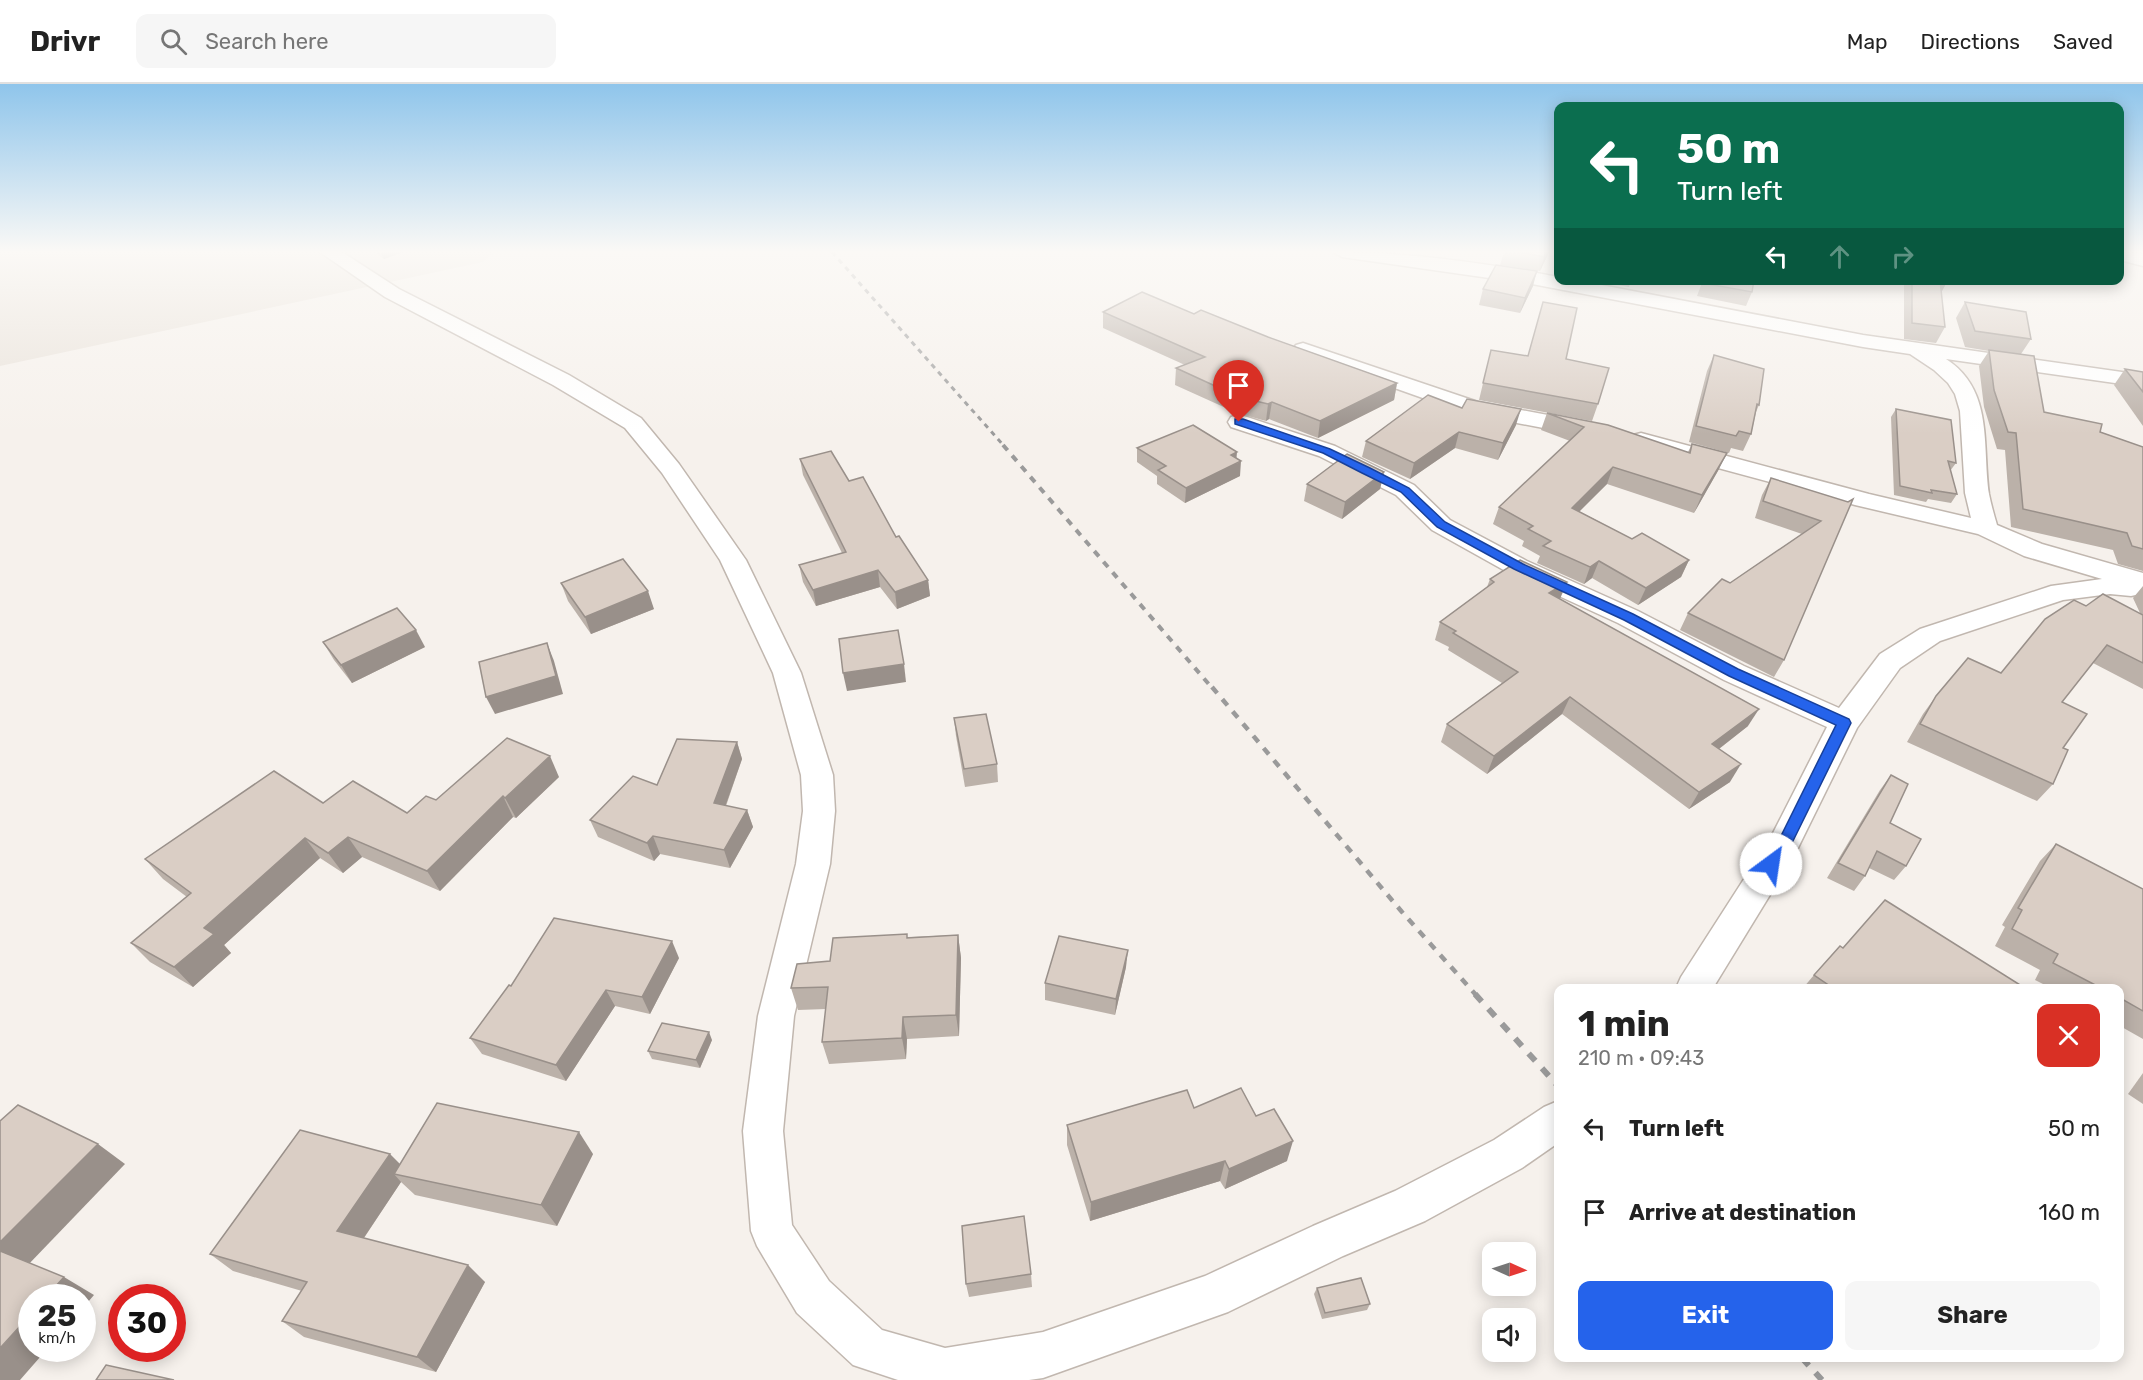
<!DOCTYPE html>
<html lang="en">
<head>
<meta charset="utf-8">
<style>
  body { margin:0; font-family:Rubik,sans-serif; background:#f6f6f6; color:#222; height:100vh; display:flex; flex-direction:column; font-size:22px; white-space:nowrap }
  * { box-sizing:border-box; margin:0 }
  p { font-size:20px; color:#767676 }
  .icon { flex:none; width:33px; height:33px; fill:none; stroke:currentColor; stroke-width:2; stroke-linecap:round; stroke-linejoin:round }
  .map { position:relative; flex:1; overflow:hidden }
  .side { position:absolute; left:1554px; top:900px; width:570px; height:378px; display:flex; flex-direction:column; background:#fff; border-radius:12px; box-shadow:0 3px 15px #0003 }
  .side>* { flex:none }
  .hud { position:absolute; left:1554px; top:18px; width:570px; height:183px; border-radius:12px; box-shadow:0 3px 15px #0003; background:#0b6e4f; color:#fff; overflow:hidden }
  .needle { width:39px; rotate:93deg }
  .tools { position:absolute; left:1482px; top:1158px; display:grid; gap:12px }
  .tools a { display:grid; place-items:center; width:54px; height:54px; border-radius:12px; background:#fff; box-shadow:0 3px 15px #0003; font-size:30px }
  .speed { position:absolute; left:18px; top:1200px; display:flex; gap:12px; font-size:30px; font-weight:700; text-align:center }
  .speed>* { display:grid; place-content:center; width:78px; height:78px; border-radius:50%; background:#fff; box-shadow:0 3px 15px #0003; line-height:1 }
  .speed small { font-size:15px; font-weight:400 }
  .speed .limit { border:9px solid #d22; background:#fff; color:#111 }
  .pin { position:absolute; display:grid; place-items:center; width:51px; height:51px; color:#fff; margin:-62px -26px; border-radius:50% 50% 50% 0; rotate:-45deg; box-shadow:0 0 6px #0007 }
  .pin .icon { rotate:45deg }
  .me { position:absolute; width:66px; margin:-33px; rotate:31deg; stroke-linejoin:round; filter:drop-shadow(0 0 4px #0008) }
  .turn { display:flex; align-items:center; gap:21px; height:126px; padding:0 24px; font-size:27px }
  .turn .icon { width:78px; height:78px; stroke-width:2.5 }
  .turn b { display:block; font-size:42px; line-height:51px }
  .lanes { display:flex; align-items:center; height:57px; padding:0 24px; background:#0003; justify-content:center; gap:30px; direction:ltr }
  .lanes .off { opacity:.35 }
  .round { display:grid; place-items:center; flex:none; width:63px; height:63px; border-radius:12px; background:#f6f6f6 }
  .headline { display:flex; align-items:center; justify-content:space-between; height:102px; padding:0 24px }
  h1 { font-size:36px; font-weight:700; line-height:45px }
  .cta { display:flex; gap:12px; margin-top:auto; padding:12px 24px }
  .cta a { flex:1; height:69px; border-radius:12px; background:#2563eb; color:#fff; font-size:24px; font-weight:700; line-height:69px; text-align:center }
  .cta a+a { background:#f6f6f6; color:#222 }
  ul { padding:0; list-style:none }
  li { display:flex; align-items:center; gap:18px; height:84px; padding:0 24px }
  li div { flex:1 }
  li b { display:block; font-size:22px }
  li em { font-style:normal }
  header { display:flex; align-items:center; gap:36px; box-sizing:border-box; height:84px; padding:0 30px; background:#fff; border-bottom:2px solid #e0e0e0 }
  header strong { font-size:28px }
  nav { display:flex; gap:33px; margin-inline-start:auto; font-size:21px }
  .search { width:420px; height:54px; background:#f6f6f6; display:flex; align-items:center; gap:15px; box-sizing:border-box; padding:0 21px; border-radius:12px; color:#767676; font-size:22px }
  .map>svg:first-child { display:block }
</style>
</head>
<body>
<header>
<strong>Drivr</strong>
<div class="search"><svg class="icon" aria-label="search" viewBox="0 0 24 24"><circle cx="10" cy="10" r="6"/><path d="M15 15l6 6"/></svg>Search here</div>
<nav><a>Map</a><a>Directions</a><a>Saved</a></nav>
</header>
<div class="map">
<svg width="2143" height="1296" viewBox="0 0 2143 1296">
  <rect width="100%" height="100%" fill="#f6f1ec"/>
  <path fill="#e9e2da" d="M0 168H495L483 178 0 282Z"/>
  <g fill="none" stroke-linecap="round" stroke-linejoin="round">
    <defs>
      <g id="street">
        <path d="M320 168H342L399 205 569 291 641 334 679 380 746 476 801 589 833 691 835 727 830 780 794 932 783 1047 792 1141 829 1197 882 1246 945 1264 1043 1248 1205 1192 1313 1142 1395 1107 1494 1056 1544 1023 1558 1017V1059L1522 1084 1425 1137 1343 1172 1228 1228 1043 1294 1029 1296H898L853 1281 797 1229 757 1162 751 1147 743 1047 758 932 796 780 803 727 801 691 773 589 720 476 662 389 625 344 553 301 385 213Z"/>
        <path d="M1333 168C1408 168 1485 179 1558 193V196H1575L1863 251 2143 291V303L1946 275C1994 306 1982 361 1989 410 1991 420 1994 431 1997 441L2042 460 2143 489V506L2140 510 2131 512 2110 510 2063 516 1940 557 1900 584 1857 644 1795 770 1713 904H1676L1681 893 1771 753 1827 643 1724 596 1618 539 1509 489 1432 446 1396 411 1319 372 1231 343 1228 338 1231 333 1239 331 1247 333 1335 362 1414 401 1450 436 1527 477 1638 527 1744 582 1839 624 1880 570 1920 545 2051 502 2102 495 2024 472 1978 450 1855 421 1633 361 1630 356 1633 351 1641 349 1869 410 1971 434 1965 409 1960 327 1955 310 1948 299 1934 286 1910 270 1863 263 1532 200 1342 173Z"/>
        <path d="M2120 168 2143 170V182L2120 176Z"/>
        <path d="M1303 259 1478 318 1585 338 1593 340 1596 345 1593 350 1585 352 1465 329 1296 269 1293 265 1296 261Z"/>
      </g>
    </defs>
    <use href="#street" stroke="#c1b7af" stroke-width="3"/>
    <use href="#street" fill="#fff" fill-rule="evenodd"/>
    <path stroke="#9a9a9a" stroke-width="3" stroke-dasharray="5 5" stroke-linecap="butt" d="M832 168 1004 362"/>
    <path stroke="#9a9a9a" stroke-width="4" stroke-dasharray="7 7" stroke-linecap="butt" d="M1003 361 1213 605"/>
    <path stroke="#9a9a9a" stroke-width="4.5" stroke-dasharray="8 8" stroke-linecap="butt" d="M1212 603 1402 828 1476 911"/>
    <g stroke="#9a9a9a" stroke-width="6" stroke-dasharray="10 10" stroke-linecap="butt">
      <path d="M1475 910 1558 1002"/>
      <path d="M1802 1274 1822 1296"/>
    </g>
  </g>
  <g fill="#bbb1a9">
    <path d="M374 168H403L384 175Z"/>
    <path d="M1504 168H1549L1540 187 1500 181Z"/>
    <path d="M1590 196H1631L1629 203Z"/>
    <path d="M1703 196 1752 208 1746 222 1697 212Z"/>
    <path d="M1904 196H1948L1941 208 1945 243 1936 259 1904 255Z"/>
    <path d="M1533 202 1520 229 1479 221 1483 205Z"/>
    <path d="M1965 218 2031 255 2021 270 2044 328 2143 363V487L2118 480 2113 466 2011 443 2005 366 1997 365 1984 323 1979 282 1989 267 1965 263 1956 234Z"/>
    <path d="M1103 228 1194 230 1268 253 1397 299 1394 316 1318 354 1269 335 1266 337 1237 329 1175 301 1176 284 1185 281 1103 244Z"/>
    <path d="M1491 266 1527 272 1566 275 1598 320 1592 337 1479 316Z"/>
    <path d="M1714 271 1759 321 1756 328 1751 350 1743 367 1731 364 1729 369 1689 358 1707 287Z"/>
    <path d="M2125 285 2143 288V342L2114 301Z"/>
    <path d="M1462 324 1516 341 1498 376 1455 364 1410 395 1362 373 1366 357Z"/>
    <path d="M1896 325 1956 379 1950 387 1957 410 1951 419 1928 415 1926 418 1894 411 1891 333Z"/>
    <path d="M1547 329 1688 368 1692 360 1719 385 1694 429 1607 400 1579 427 1632 455 1689 476 1681 493 1638 521 1592 494 1584 500 1537 479 1540 472 1522 462 1524 457 1493 440 1499 423 1570 357 1541 346Z"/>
    <path d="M1137 364 1236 374 1240 392 1185 419 1157 400V392L1137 378Z"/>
    <path d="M800 375 849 397 896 453 928 496 930 512 897 525 880 503 816 522 803 498 799 481 842 469 803 391Z"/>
    <path d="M1384 388 1380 405 1342 435 1304 417 1307 400Z"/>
    <path d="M1771 394 1848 418 1784 576 1774 593 1680 546 1688 529 1730 499 1802 450 1755 434 1762 411Z"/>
    <path d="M1490 495 1560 515 1748 642 1719 665 1730 698 1689 725 1562 630 1487 690 1441 658 1447 640 1502 599 1448 566 1449 563 1435 556 1440 538 1487 503Z"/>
    <path d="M561 499 654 525 591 550 568 517Z"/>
    <path d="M2143 502V605L2093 579 2062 618 2063 664 2053 700 2037 717 1907 658 1923 630 1936 612 2001 589 2086 522 2140 529 2133 514Z"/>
    <path d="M323 558 425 563 352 599 334 576Z"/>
    <path d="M954 634 997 680 998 698 965 703 956 652Z"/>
    <path d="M737 658 742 675 726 722 747 726 753 743 730 784 660 770 654 777 598 753 590 736 657 701Z"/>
    <path d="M1891 691 1890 739 1906 782 1894 796 1869 784 1865 792 1854 807 1827 794 1880 706Z"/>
    <path d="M559 693 516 734 513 733 440 807 362 773 343 789 320 774 224 861 231 869 193 903 150 878 131 859 187 813 163 795 145 775 323 719 407 729 436 716Z"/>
    <path d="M2056 760 2143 805V955L2120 942V904H2051L2035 896 2040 886 1995 862 2005 843 2002 841 2040 777Z"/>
    <path d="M958 851 961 874 959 952 907 955 906 975 829 980 822 958 826 925 798 926 791 904 830 877 908 853Z"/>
    <path d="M1843 864 2025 904H1803L1814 891Z"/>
    <path d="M679 874 650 930 615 922 566 997 482 970 470 954 511 902Z"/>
    <path d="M1126 883 1115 931 1045 916V899Z"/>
    <path d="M712 956 700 984 652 975 648 967Z"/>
    <path d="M2143 989V1020L2128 1010Z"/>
    <path d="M1194 1024 1256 1032 1287 1077 1225 1105 1220 1097 1090 1137 1067 1061V1041Z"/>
    <path d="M593 1070 557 1142 415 1111 401 1098 364 1154 485 1198 436 1288 304 1253 282 1237 302 1207 233 1187 210 1170 400 1080Z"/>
    <path d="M1031 1190 1032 1203 969 1213 966 1200Z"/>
    <path d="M1317 1204 1370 1220 1367 1226 1322 1235 1314 1210Z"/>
  </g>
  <g fill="#99908a">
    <path d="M381 168H403L384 175Z"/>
    <path d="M1546 168H1549L1540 187 1544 173Z"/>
    <path d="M1537 187 1533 202 1520 229 1525 214Z"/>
    <path d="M1939 196H1948L1941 209Z"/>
    <path d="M1397 299 1394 316 1318 354 1320 337Z"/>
    <path d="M1272 318 1269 335 1266 337 1268 320Z"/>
    <path d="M1521 325 1516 341 1498 376 1503 359Z"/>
    <path d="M1459 348 1455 364 1410 395 1414 379Z"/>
    <path d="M1237 368 1236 380 1241 377 1240 392 1185 419 1186 404 1231 371Z"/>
    <path d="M1727 369 1719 385 1694 429 1702 411Z"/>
    <path d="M1613 383 1607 400 1566 441 1572 424Z"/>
    <path d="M1384 388 1380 405 1342 435 1345 418Z"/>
    <path d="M1689 476 1681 493 1638 521 1646 504Z"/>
    <path d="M1599 477 1592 494 1584 500 1590 483Z"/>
    <path d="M878 486 880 503 816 522 813 506Z"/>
    <path d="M928 496 930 512 897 525 895 508Z"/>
    <path d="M1567 498 1560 515 1549 509Z"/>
    <path d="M648 507 654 525 591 550 585 533Z"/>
    <path d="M416 546 425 563 352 599 341 581Z"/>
    <path d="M547 559 554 577 563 610 495 630 486 613Z"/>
    <path d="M904 580 906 598 847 607 843 589Z"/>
    <path d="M1570 613 1562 630 1487 690 1494 672Z"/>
    <path d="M1759 625 1748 642 1702 678 1712 660Z"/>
    <path d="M737 658 742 675 720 737 714 719Z"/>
    <path d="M550 672 559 693 516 734 505 714Z"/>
    <path d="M1741 680 1730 698 1689 725 1699 708Z"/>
    <path d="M503 712 513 733 440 807 427 787Z"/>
    <path d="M747 726 753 743 730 784 724 766Z"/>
    <path d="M653 752 660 770 654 777 647 759Z"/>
    <path d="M348 753 362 773 343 789 328 769Z"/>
    <path d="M305 754 320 774 224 861 231 869 193 903 174 883 204 844Z"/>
    <path d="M958 851 961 874 959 952 956 931Z"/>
    <path d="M672 857 679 874 650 930 642 913Z"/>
    <path d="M1128 866 1126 883 1115 931 1116 915Z"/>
    <path d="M606 906 615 922 566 997 556 981Z"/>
    <path d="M903 933 907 955 906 975 902 954Z"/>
    <path d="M709 948 712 956 700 984 696 976Z"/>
    <path d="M579 1048 593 1070 557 1142 541 1121Z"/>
    <path d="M1293 1057 1287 1077 1225 1105 1229 1085Z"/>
    <path d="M98 1060 125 1080 26 1183 0 1168V1158Z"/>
    <path d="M390 1070 408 1088 394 1090 401 1098 357 1164 337 1147Z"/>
    <path d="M1225 1077 1220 1097 1090 1137 1091 1118Z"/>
    <path d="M468 1181 485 1198 436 1288 417 1273Z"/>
    <path d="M64 1193 94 1211 82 1225V1214H45Z"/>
    <path d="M32 1229V1264H48L20 1296H0V1264Z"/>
  </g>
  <g fill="#dacec5" stroke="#99908a" stroke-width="1.5">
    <path d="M1520 168H1546L1544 173Z"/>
    <path d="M1496 181 1537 187 1525 214 1483 205Z"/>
    <path d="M1703 196H1754L1752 208 1702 199Z"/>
    <path d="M1912 196H1940L1945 243 1912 239Z"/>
    <path d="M1142 208 1194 230 1201 226 1268 253 1397 299 1320 337 1272 318 1268 320 1239 313 1176 284 1205 273 1103 228Z"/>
    <path d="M1543 218 1577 224 1566 275 1609 284 1598 320 1483 299 1491 266 1528 272Z"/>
    <path d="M1965 218 2026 228 2031 255 1975 247Z"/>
    <path d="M1989 266 2034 272 2044 328 2102 340 2100 348 2143 363V465L2132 462 2127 449 2023 425 2016 349 2008 348 1994 306Z"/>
    <path d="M1714 271 1764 285 1759 321 1757 320 1751 350 1739 347 1736 352 1696 342Z"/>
    <path d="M2125 285 2143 288V308Z"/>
    <path d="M1428 311 1462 324 1467 315 1521 325 1503 359 1459 348 1414 379 1366 357Z"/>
    <path d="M1896 325 1951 336 1956 379 1948 377 1957 410 1931 406 1932 409 1900 402Z"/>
    <path d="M1547 329 1608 341 1690 369 1692 360 1727 369 1702 411 1613 383 1572 424 1632 455 1642 449 1689 476 1646 504 1599 477 1590 483 1543 462 1551 457 1528 445 1533 442 1499 423 1584 343Z"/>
    <path d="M1193 341 1237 368 1231 371 1241 377 1186 404 1158 386 1166 382 1137 364Z"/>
    <path d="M831 367 849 397 863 393 896 453 899 452 928 496 895 508 878 486 813 506 799 481 846 468 800 375Z"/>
    <path d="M1347 370 1384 388 1345 418 1307 400Z"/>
    <path d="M1771 394 1848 418 1853 415 1784 576 1688 529 1722 495 1730 499 1821 437 1763 417Z"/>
    <path d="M623 475 648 507 585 533 561 499Z"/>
    <path d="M1520 476 1567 498 1549 509 1759 625 1712 660 1741 680 1699 708 1570 613 1494 672 1447 640 1518 588 1453 549 1456 547 1440 538 1494 498 1490 495Z"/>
    <path d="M2103 510 2143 531V579L2107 561 2062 618 2087 630 2063 664 2068 666 2053 700 1920 640 1936 612 1968 574 2001 589 2045 535 2074 516 2086 522Z"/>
    <path d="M397 524 416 546 341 581 323 558Z"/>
    <path d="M898 546 904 580 843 589 839 555Z"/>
    <path d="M547 559 556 592 486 613 479 578Z"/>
    <path d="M986 630 997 680 964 685 954 634Z"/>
    <path d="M507 654 550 672 505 714 503 712 427 787 348 753 328 769 305 754 204 844 214 850 174 883 131 859 191 809 145 775 274 687 323 719 353 697 407 729 426 712 436 716Z"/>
    <path d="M677 655 737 658 714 719 747 726 724 766 653 752 647 759 590 736 633 692 657 701Z"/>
    <path d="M1891 691 1908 700 1890 739 1921 755 1906 782 1877 767 1865 792 1838 779Z"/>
    <path d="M2056 760 2143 805V927L2120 914V904H2101L2053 879 2058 870 2012 845 2022 826 2018 824Z"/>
    <path d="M1885 816 2025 904H1833L1814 891 1840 862 1843 864Z"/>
    <path d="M554 834 672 857 642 913 606 906 556 981 470 954 509 901 511 902Z"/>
    <path d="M907 850V854L958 851 956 931 903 933 902 954 822 958 828 903 791 904 797 880 830 877 833 854Z"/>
    <path d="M1059 852 1128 866 1116 915 1045 899Z"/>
    <path d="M662 939 709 948 696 976 648 967Z"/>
    <path d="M1241 1004 1256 1032 1274 1025 1293 1057 1229 1085 1225 1077 1091 1118 1067 1041 1187 1006 1194 1024Z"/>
    <path d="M437 1019 579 1048 541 1121 394 1090Z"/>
    <path d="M18 1021 98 1060 0 1158V1037Z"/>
    <path d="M300 1046 390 1070 337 1147 468 1181 417 1273 282 1237 307 1198 210 1170Z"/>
    <path d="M1024 1132 1031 1190 966 1200 962 1142Z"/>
    <path d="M0 1167 64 1193 45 1214H32V1229L0 1264Z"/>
    <path d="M1361 1194 1370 1220 1325 1229 1317 1204Z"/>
    <path d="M106 1281 174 1296H96Z"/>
  </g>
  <linearGradient id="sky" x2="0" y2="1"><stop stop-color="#8fc5eb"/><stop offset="0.48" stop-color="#fbf9f6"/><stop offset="1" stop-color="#fbf9f6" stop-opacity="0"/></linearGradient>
  <rect width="2143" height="350" fill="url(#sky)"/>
  <path fill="#2563eb" stroke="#184099" stroke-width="1.5" d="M1235 335H1243L1330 365 1370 384 1409 404 1445 438 1523 480 1633 530 1738 585 1849 635 1851 639 1791 761 1777 784H1766L1764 780 1778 758 1836 641 1729 592 1624 536 1514 485 1437 443 1401 408 1362 389 1323 369 1235 340Z"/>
</svg>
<div class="tools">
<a><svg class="needle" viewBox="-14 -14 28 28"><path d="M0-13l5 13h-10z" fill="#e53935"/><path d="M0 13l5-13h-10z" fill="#767676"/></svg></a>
<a><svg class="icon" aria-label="sound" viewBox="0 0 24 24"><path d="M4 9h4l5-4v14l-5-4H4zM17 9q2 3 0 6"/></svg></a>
</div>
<div class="speed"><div>25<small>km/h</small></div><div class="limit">30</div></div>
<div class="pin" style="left:1239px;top:338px;background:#d93025"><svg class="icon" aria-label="arrive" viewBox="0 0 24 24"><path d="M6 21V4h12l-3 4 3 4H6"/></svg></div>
<svg class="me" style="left:1771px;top:780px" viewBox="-20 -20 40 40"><circle r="19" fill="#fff"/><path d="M0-13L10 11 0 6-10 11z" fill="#2563eb"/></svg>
<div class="hud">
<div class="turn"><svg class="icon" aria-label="left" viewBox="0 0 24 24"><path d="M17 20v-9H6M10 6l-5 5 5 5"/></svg><div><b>50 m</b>Turn left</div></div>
<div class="lanes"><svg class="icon" aria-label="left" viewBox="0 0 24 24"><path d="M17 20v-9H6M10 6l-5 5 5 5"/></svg><svg class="icon off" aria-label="ahead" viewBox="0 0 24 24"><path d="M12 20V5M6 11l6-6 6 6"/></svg><svg class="icon off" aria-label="right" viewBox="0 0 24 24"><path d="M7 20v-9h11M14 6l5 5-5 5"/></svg></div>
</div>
<section class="side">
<div class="headline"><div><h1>1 min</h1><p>210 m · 09:43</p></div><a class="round" style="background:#d93025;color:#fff"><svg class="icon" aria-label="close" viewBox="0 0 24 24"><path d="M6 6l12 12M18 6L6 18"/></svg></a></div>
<ul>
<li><svg class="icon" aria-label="left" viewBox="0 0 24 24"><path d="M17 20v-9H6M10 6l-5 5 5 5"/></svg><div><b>Turn left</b></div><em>50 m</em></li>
<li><svg class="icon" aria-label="arrive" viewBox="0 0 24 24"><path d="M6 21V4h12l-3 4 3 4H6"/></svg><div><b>Arrive at destination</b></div><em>160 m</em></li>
</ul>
<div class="cta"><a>Exit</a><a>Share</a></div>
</section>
</div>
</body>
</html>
